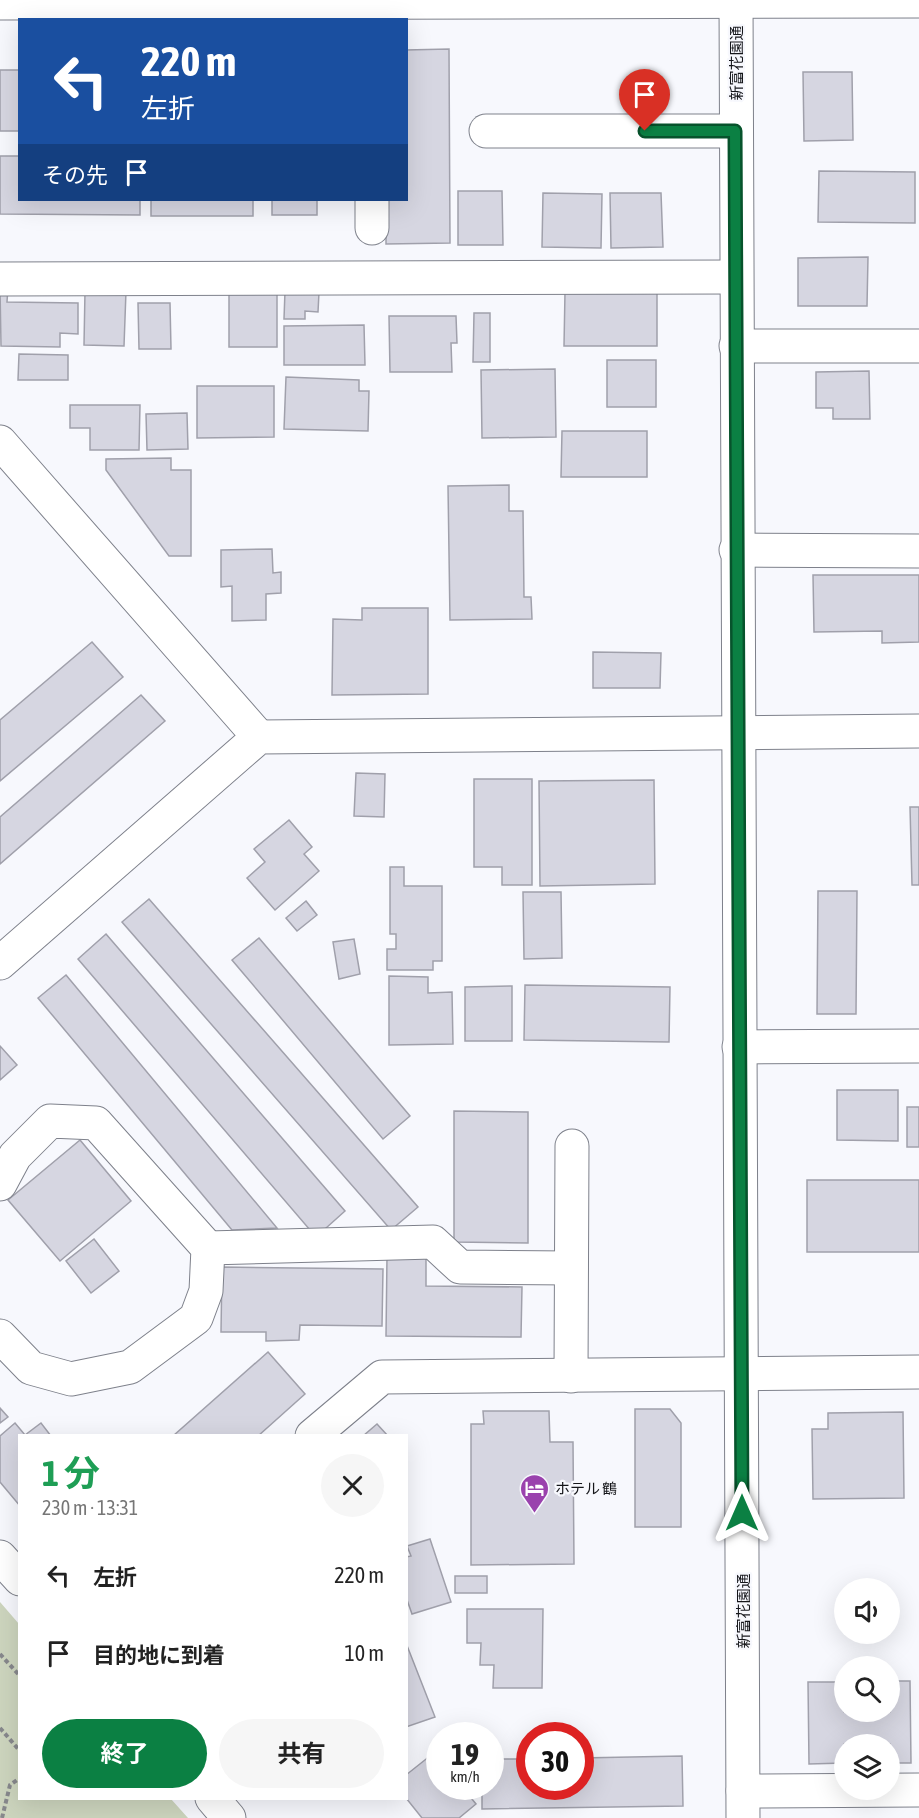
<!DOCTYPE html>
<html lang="ja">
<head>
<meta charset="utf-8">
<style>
  body { margin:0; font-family:"Asap Condensed","Noto Sans JP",sans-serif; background:#f6f6f6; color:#222; height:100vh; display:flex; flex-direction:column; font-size:22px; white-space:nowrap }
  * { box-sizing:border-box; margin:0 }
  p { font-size:20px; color:#767676 }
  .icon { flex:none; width:33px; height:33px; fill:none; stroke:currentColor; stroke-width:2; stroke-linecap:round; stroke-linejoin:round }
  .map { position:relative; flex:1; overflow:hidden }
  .sheet { position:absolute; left:18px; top:1434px; width:390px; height:366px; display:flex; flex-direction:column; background:#fff; border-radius:0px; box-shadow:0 6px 24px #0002 }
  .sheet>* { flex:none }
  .banner { position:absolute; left:18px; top:18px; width:390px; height:183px; border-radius:0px; box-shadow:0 6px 24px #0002; background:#1a4fa0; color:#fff; overflow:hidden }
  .buttons { position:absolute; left:834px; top:1578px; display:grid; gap:12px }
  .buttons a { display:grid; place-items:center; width:66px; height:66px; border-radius:50%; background:#fff; box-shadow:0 6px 24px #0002; font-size:30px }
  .speed { position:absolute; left:426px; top:1722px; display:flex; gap:12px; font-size:30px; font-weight:700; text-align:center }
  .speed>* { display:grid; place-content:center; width:78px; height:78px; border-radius:50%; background:#fff; box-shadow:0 6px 24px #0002; line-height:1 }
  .speed small { font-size:15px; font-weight:400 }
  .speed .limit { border:9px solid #d22; background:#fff; color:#111 }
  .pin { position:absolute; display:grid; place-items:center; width:51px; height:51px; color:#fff; margin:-62px -26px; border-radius:50% 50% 50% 0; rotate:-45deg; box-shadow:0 0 6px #0007 }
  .pin .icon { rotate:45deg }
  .me { position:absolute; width:66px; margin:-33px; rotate:0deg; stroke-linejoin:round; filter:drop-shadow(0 0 4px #0008) }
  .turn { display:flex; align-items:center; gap:21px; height:126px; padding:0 24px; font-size:27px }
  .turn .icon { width:78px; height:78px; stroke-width:2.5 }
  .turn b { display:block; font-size:42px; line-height:51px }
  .then { display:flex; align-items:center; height:57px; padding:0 24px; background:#0003; gap:12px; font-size:22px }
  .round { display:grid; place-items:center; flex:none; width:63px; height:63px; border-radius:32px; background:#f6f6f6 }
  .overview { display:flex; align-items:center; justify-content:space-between; height:102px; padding:0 24px }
  h1 { font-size:36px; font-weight:700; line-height:45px; color:#1e9e55 }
  .cta { display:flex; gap:12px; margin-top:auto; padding:12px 24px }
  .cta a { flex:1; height:69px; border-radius:36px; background:#0b8043; color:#fff; font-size:24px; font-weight:700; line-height:69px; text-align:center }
  .cta a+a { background:#f6f6f6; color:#222 }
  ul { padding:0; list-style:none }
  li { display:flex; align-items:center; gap:18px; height:78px; padding:0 24px }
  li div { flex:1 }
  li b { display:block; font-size:22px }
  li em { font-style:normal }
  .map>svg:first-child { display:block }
</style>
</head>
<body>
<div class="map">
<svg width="919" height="1818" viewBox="0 0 919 1818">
  <rect width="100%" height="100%" fill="#f7f8fd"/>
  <path fill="#cdd5be" d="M0 1602 19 1624 20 1798 171 1799 188 1818H0Z"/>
  <g fill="#d6d6e1" stroke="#a0a0ab" stroke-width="1.5">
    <path d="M449 49 450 243 386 244V200H406V50Z"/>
    <rect x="0" y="70" width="20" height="61"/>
    <path d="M803 72H852L853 140 804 141Z"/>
    <path d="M0 156H20V200H140V215L0 214Z"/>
    <path d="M819 171 915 172V223L818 222Z"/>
    <path d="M458 191H502L503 245H458Z"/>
    <path d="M543 193 602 194 601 248 542 247Z"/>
    <path d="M610 193H661L663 247 611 248Z"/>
    <rect x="151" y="200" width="102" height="16"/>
    <rect x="272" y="200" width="45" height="15"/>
    <path d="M868 257 867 306H798V258Z"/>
    <path d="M0 287H8L7 302 78 303V334L60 333V347L1 346Z"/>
    <rect x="229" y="287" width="48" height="60"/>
    <path d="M85 291H126L124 346 84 345Z"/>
    <path d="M285 291 319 292 318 312 305 311V319H284Z"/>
    <path d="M565 292 657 293V346H564Z"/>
    <path d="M138 303H170L171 349H139Z"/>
    <path d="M474 313H490V362H473Z"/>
    <path d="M389 316H456L457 343H451L452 372H390Z"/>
    <path d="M364 325 365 365H284V326Z"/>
    <path d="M19 354 68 355V380H18Z"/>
    <rect x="607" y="360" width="49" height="47"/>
    <path d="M555 369 556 437 482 438 481 370Z"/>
    <path d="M869 371 870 419H833V408H816V372Z"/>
    <path d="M286 377 359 380V391H369L368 431 284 429Z"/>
    <path d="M197 386H274V437L197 438Z"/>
    <path d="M70 405H140L139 450H90V428H70Z"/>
    <path d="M187 413 188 449 147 450 146 414Z"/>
    <path d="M562 431H647V477H561Z"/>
    <path d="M171 458V470H191V556H169L106 470V459Z"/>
    <path d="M509 485V511H523L524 597H531L532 619 450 620 448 486Z"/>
    <path d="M272 549 273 573 281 572V593L266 594V620L232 621V586L221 587V550Z"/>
    <path d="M813 575H919V642L882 643V631L814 632Z"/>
    <path d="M362 608H428V694L332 695 333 619 362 620Z"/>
    <path d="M92 642 123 677 0 781V720Z"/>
    <path d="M593 652 661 653 660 688H593Z"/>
    <path d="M141 695 165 721 0 864V817Z"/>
    <path d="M356 773 385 774 384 817 354 816Z"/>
    <path d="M474 779H532V885H502V867H474Z"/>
    <path d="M654 780 655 884 540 886 539 781Z"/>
    <path d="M910 807H919V885H912Z"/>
    <path d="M289 820 312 847 304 854 319 871 275 910 247 878 265 862 254 849Z"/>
    <path d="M390 867H404V886H442V961H433V970H387V949H396V934H390Z"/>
    <path d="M818 891H857L856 1014H817Z"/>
    <path d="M523 892H561L562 958 524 959Z"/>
    <path d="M149 899 418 1207 391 1230 122 922Z"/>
    <path d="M306 901 317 915 297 931 286 918Z"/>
    <path d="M106 934 345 1211 316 1237 78 959Z"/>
    <path d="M259 938 410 1116 383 1139 232 960Z"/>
    <path d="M354 939 360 974 339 979 333 942Z"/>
    <path d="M66 975 277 1228 232 1230 38 998Z"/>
    <path d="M389 976 428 977V993L452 992 453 1044 389 1045Z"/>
    <path d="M525 985 670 987 669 1042 524 1040Z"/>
    <path d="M512 986V1041H465V987Z"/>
    <path d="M0 1046 17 1065 0 1080Z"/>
    <path d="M837 1090H898V1141L837 1140Z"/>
    <rect x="907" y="1107" width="12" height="40"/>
    <path d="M454 1111 528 1112V1243L454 1242Z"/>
    <path d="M80 1140 131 1201 60 1261 8 1200Z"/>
    <rect x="807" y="1180" width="112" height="72"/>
    <path d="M94 1239 119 1271 91 1293 66 1261Z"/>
    <path d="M387 1256 426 1257V1286L522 1287 521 1337 386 1336Z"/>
    <path d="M222 1267 383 1269 382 1326 300 1325 299 1340 266 1341V1332H221Z"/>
    <path d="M268 1352 305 1394 258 1436H173Z"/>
    <path d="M0 1408 8 1417 0 1423Z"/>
    <path d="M635 1409H670L681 1423V1527H635Z"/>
    <path d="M483 1411H549L550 1442H573L574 1564 471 1565V1424H484Z"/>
    <path d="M903 1412 904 1498 813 1499 812 1429H828V1413Z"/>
    <path d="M15 1423 25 1435 41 1423 51 1436H20V1506L0 1482V1436Z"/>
    <path d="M377 1424 388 1436H363Z"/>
    <path d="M430 1539 451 1602 412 1614 406 1597V1557L411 1556 407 1546Z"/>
    <rect x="455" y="1576" width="32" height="17"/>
    <path d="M467 1609H543L542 1688H493L494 1665H480L481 1643H467Z"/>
    <path d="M406 1643 435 1717 406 1727Z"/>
    <path d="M890 1681H910L911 1763H890V1744H844V1763L809 1764 808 1682H844V1712H890Z"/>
    <path d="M440 1748V1786H461L476 1804 459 1818H422L406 1798V1775Z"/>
    <path d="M682 1756 683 1806 482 1809V1786H490V1759H530V1786H580V1758Z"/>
  </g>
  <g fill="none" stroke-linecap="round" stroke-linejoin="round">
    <defs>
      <g id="minor">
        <path d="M736 0 743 1818"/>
        <path d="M0 3 919 1"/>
        <path d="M486 131H735"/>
        <path d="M372 200V228"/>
        <path d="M0 279 736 277"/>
        <path d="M736 346H919"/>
        <path d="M0 442 259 737"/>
        <path d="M736 550 919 551"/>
        <path d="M0 963 259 737 919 731"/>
        <path d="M739 1047 919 1046"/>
        <path d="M0 1184 15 1156 50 1121 96 1123 208 1248 206 1291 196 1318 130 1367 71 1379 31 1368 0 1336"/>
        <path d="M208 1248 433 1242 460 1267 571 1268"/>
        <path d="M571 1376 572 1146"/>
        <path d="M312 1436 382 1377 919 1372"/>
        <path d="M0 1557 20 1579"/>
        <path d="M743 1791 919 1790"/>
        <path d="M212 1798 229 1818"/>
      </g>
    </defs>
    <use href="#minor" stroke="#7e818b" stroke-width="35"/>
    <g stroke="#87888c" stroke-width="4" stroke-dasharray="4.5 3" stroke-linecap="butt">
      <path d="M0 1654 20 1676"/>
      <path d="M0 1728 20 1751"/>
      <path d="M2 1818 10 1785 20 1778"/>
    </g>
    <use href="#minor" stroke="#fff" stroke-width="33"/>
  </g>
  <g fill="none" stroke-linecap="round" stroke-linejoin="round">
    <defs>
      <path id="route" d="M645 131H735L742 1513"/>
    </defs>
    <use href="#route" stroke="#07532c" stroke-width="15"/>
    <use href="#route" stroke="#0b8043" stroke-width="10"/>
  </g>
  <defs>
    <symbol id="hotel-pin" viewBox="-11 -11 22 30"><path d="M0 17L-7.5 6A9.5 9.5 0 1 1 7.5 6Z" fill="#9a42ad" stroke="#f7f8fd"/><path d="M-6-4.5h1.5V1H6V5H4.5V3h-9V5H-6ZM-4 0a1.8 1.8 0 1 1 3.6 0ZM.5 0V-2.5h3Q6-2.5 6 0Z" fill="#fff"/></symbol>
  </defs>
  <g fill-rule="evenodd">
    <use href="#hotel-pin" x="518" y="1472" width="33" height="45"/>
  </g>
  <g text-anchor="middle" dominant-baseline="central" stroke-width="4.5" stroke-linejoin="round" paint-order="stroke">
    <g font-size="15" fill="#15161a" stroke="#f7f8fd">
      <text transform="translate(736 63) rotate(-90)">新富花園通</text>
      <text transform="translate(743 1611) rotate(-90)">新富花園通</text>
    </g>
    <g font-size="15" fill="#15161a" stroke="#f7f8fd" text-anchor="start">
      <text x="555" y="1488">ホテル 鶴</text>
    </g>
  </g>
</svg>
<div class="buttons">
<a><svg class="icon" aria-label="sound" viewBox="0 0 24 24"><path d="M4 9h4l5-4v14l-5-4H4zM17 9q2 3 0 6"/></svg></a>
<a><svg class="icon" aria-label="search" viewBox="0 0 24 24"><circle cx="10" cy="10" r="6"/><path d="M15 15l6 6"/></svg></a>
<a><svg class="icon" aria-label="layers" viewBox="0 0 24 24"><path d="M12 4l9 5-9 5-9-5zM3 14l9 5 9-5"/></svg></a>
</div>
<div class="speed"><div>19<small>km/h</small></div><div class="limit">30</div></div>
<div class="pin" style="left:645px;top:131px;background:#d93025"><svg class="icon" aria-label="arrive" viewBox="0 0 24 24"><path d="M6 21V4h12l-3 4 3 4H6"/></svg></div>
<svg class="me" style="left:742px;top:1513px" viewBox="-20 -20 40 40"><path d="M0-17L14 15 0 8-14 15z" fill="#0b8043" stroke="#fff" stroke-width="4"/></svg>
<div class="banner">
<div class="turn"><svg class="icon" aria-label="left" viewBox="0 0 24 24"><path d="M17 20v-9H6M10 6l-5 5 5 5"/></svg><div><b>220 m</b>左折</div></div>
<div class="then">その先<svg class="icon" aria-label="arrive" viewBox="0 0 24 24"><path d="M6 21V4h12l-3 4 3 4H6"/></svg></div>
</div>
<section class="sheet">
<div class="overview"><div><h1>1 分</h1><p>230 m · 13:31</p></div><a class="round"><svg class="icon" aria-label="close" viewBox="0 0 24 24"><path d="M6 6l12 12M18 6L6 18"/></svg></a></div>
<ul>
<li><svg class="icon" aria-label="left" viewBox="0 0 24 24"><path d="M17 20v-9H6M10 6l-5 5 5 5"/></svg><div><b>左折</b></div><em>220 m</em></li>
<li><svg class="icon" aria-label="arrive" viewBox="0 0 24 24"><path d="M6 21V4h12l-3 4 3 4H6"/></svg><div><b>目的地に到着</b></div><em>10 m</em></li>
</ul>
<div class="cta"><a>終了</a><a>共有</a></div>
</section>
</div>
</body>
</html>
